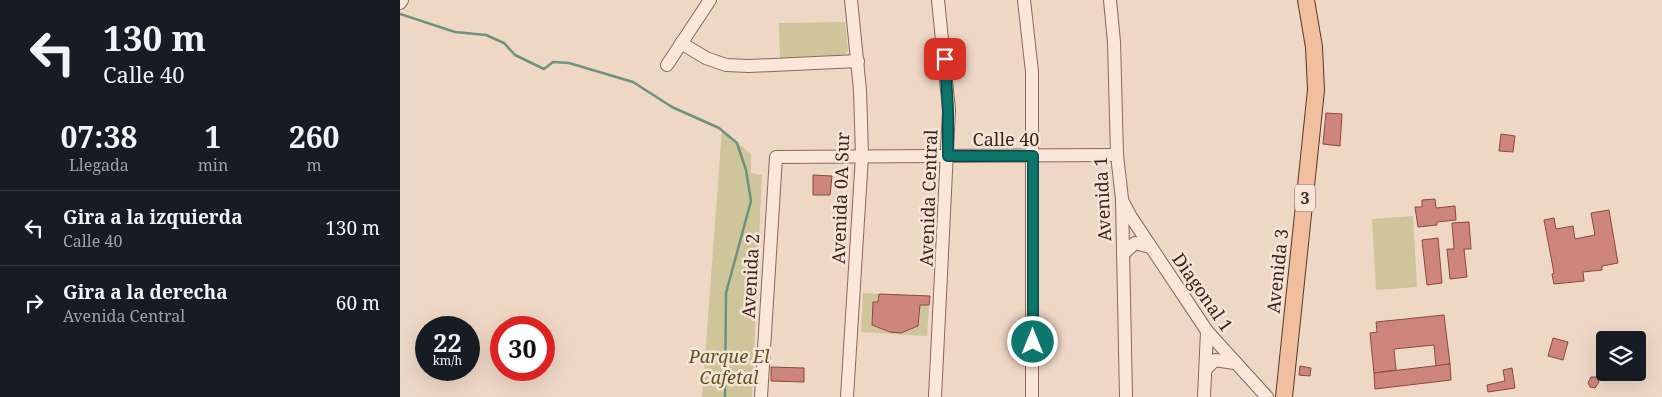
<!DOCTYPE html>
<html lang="es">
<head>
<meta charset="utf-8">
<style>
  body { margin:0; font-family:"Noto Serif",serif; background:#242831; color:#f1f3f6; height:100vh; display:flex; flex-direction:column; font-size:19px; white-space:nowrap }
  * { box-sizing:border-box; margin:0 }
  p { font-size:16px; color:#9ea1a6 }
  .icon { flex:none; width:28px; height:28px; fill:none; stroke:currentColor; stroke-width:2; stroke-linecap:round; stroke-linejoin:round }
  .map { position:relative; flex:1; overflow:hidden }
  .details { display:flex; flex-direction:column; background:#171b24; width:400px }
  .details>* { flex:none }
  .hud { background:#171b24; color:#f1f3f6; overflow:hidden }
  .tools { position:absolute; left:1196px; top:331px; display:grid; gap:10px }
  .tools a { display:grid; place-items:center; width:50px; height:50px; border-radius:5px; background:#171b24; box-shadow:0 5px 20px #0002; font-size:25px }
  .speed { position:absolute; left:15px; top:316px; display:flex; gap:10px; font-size:25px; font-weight:700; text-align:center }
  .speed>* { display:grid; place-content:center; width:65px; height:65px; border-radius:50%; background:#171b24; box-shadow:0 5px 20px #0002; line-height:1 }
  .speed small { font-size:12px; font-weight:400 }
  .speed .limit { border:8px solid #d22; background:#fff; color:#111 }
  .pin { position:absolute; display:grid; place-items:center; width:42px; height:42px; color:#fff; margin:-21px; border-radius:10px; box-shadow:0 2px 8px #0006 }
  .me { position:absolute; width:55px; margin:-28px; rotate:0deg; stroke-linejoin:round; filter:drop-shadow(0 0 4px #0008) }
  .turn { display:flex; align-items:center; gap:18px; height:105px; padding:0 20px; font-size:22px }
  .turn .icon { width:65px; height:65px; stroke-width:2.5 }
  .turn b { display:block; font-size:35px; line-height:42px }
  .eta { display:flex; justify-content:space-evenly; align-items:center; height:85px; text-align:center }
  .eta b { font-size:30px; font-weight:700; line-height:35px }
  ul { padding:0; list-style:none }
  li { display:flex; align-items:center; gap:15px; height:75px; padding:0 20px; border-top:1px solid #363941 }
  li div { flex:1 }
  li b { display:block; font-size:19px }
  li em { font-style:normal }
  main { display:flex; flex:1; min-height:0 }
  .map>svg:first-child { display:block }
</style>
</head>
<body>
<main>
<section class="details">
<div class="hud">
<div class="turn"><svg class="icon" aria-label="left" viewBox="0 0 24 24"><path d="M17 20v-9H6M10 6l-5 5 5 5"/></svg><div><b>130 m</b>Calle 40</div></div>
</div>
<div class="eta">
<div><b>07:38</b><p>Llegada</p></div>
<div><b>1</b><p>min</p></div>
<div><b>260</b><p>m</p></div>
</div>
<ul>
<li><svg class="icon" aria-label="left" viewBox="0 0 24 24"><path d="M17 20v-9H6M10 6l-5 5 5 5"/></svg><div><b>Gira a la izquierda</b><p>Calle 40</p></div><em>130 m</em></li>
<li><svg class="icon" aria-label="right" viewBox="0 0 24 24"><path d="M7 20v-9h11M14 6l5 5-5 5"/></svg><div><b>Gira a la derecha</b><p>Avenida Central</p></div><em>60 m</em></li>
</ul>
</section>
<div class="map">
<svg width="1262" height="397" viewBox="0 0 1262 397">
  <rect width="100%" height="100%" fill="#efd7c6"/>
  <g fill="#cec59a">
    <path d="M445 22 448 51 444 55 380 58 379 23Z"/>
    <path d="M322 130 351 154V173L362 175 352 397H302Z"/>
    <path d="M1013 216 1017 287 976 290 972 219Z"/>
    <path d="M463 293 479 294 478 302H473L472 325C489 333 501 335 518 326L520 305H529L527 336 461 332Z"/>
  </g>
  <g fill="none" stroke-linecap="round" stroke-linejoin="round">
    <path stroke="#6e927e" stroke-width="2.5" d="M0 14 55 32 86 35 104 43 115 55 144 69 153 62 169 63 233 82 272 107 319 128 337 143 346 170 351 201 326 293 325 397"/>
  </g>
  <g fill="#ce857c" stroke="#8b4841">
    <path d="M926 113 942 114 940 146 923 144Z"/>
    <path d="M1101 134 1115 136 1113 152 1099 151Z"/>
    <path d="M413 175 432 176 430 195H413Z"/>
    <path d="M1035 199 1036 208 1055 206 1056 220 1037 222V225L1018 227 1015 207H1022V200Z"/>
    <path d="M1209 210 1218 263 1202 266V270L1183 272 1184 281 1154 284 1152 274 1154 273 1144 220 1154 218 1156 229 1173 226 1175 239 1195 235 1191 213Z"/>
    <path d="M1069 222 1071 249H1064L1067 277 1050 279 1047 249H1054L1052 223Z"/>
    <path d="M1038 238 1042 283 1027 285 1022 240Z"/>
    <path d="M479 294 530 296 529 305H520L518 326 501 333 490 332 472 325 473 302H478Z"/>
    <path d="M1044 315 1050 364 1036 366 1034 345 994 349 996 370 974 373 970 333 977 332 976 322Z"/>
    <path d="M1153 338 1168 342 1163 360 1148 356Z"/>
    <path d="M1050 364 1051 380 975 389 974 373Z"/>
    <path d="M900 366 911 368 910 376 899 375Z"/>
    <path d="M371 367 404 368V382L371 381Z"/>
    <path d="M1112 368 1115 388 1088 392 1087 385 1105 381 1103 370Z"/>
    <path d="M1191 377H1197L1199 382 1195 388 1190 387 1188 383Z"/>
  </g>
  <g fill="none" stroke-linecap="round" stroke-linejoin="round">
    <defs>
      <g id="minor">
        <path d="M624 0 632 72V397"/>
        <path d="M710 0 714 42 717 155 722 199 726 397"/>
        <path d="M0 3 2 0"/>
        <path d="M281 43 306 58 326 65 349 66 458 61"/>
        <path d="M267 65 310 0"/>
        <path d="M723 202 731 217 807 331 867 397"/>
        <path d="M723 254 735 243 750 247"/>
        <path d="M806 369 815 360 834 363"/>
        <path d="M361 397 376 157 717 155"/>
        <path d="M447 397 462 156 460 90 451 0"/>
        <path d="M535 397 549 110 538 0"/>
        <path d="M804 397 807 331"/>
      </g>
      <path id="major" d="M884 397 916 90 914 47 906 0"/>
    </defs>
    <use href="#minor" stroke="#8b675b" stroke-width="14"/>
    <use href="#major" stroke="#59362f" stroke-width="18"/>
    <use href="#minor" stroke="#fae7da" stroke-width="12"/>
    <use href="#major" stroke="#f2bf9e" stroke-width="16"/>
  </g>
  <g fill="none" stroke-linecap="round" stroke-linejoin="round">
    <defs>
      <path id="route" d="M545 59 548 110V156H633V342"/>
    </defs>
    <use href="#route" stroke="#0a4d48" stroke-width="12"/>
    <use href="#route" stroke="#0f766e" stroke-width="9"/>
  </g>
  <g text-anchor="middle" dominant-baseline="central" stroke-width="5" stroke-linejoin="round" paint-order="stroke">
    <rect fill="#f7e4d6" stroke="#735e56" stroke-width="1" x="895" y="184.5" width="20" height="27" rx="4"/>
    <g font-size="16" font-weight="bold" fill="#3b251f">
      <text x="905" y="198">3</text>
    </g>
    <g font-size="18" fill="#3b251f" stroke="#f7e4d6">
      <text x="606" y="139">Calle 40</text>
      <text transform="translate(440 198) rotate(-88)">Avenida 0A Sur</text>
      <text transform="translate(528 198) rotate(-88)">Avenida Central</text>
      <text transform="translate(702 199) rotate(-93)">Avenida 1</text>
      <text transform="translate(877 271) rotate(-84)">Avenida 3</text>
      <text transform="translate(350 276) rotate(-87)">Avenida 2</text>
      <text transform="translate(803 292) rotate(55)">Diagonal 1</text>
    </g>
    <g font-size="18" font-style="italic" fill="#585626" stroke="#f7e4d6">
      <text x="329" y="356">Parque El<tspan x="329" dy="21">Cafetal</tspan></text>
    </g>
  </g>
</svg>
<div class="tools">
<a><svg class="icon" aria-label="layers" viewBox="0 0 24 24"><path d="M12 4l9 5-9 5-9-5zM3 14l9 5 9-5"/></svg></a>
</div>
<div class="speed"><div>22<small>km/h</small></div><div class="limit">30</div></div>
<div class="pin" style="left:545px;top:59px;background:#d93025"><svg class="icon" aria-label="arrive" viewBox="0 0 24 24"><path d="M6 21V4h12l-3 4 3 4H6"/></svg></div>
<svg class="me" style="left:633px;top:342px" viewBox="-20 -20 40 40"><circle r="17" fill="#0f766e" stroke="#fff" stroke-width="3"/><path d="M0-11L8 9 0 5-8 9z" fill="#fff"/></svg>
</div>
</main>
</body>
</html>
